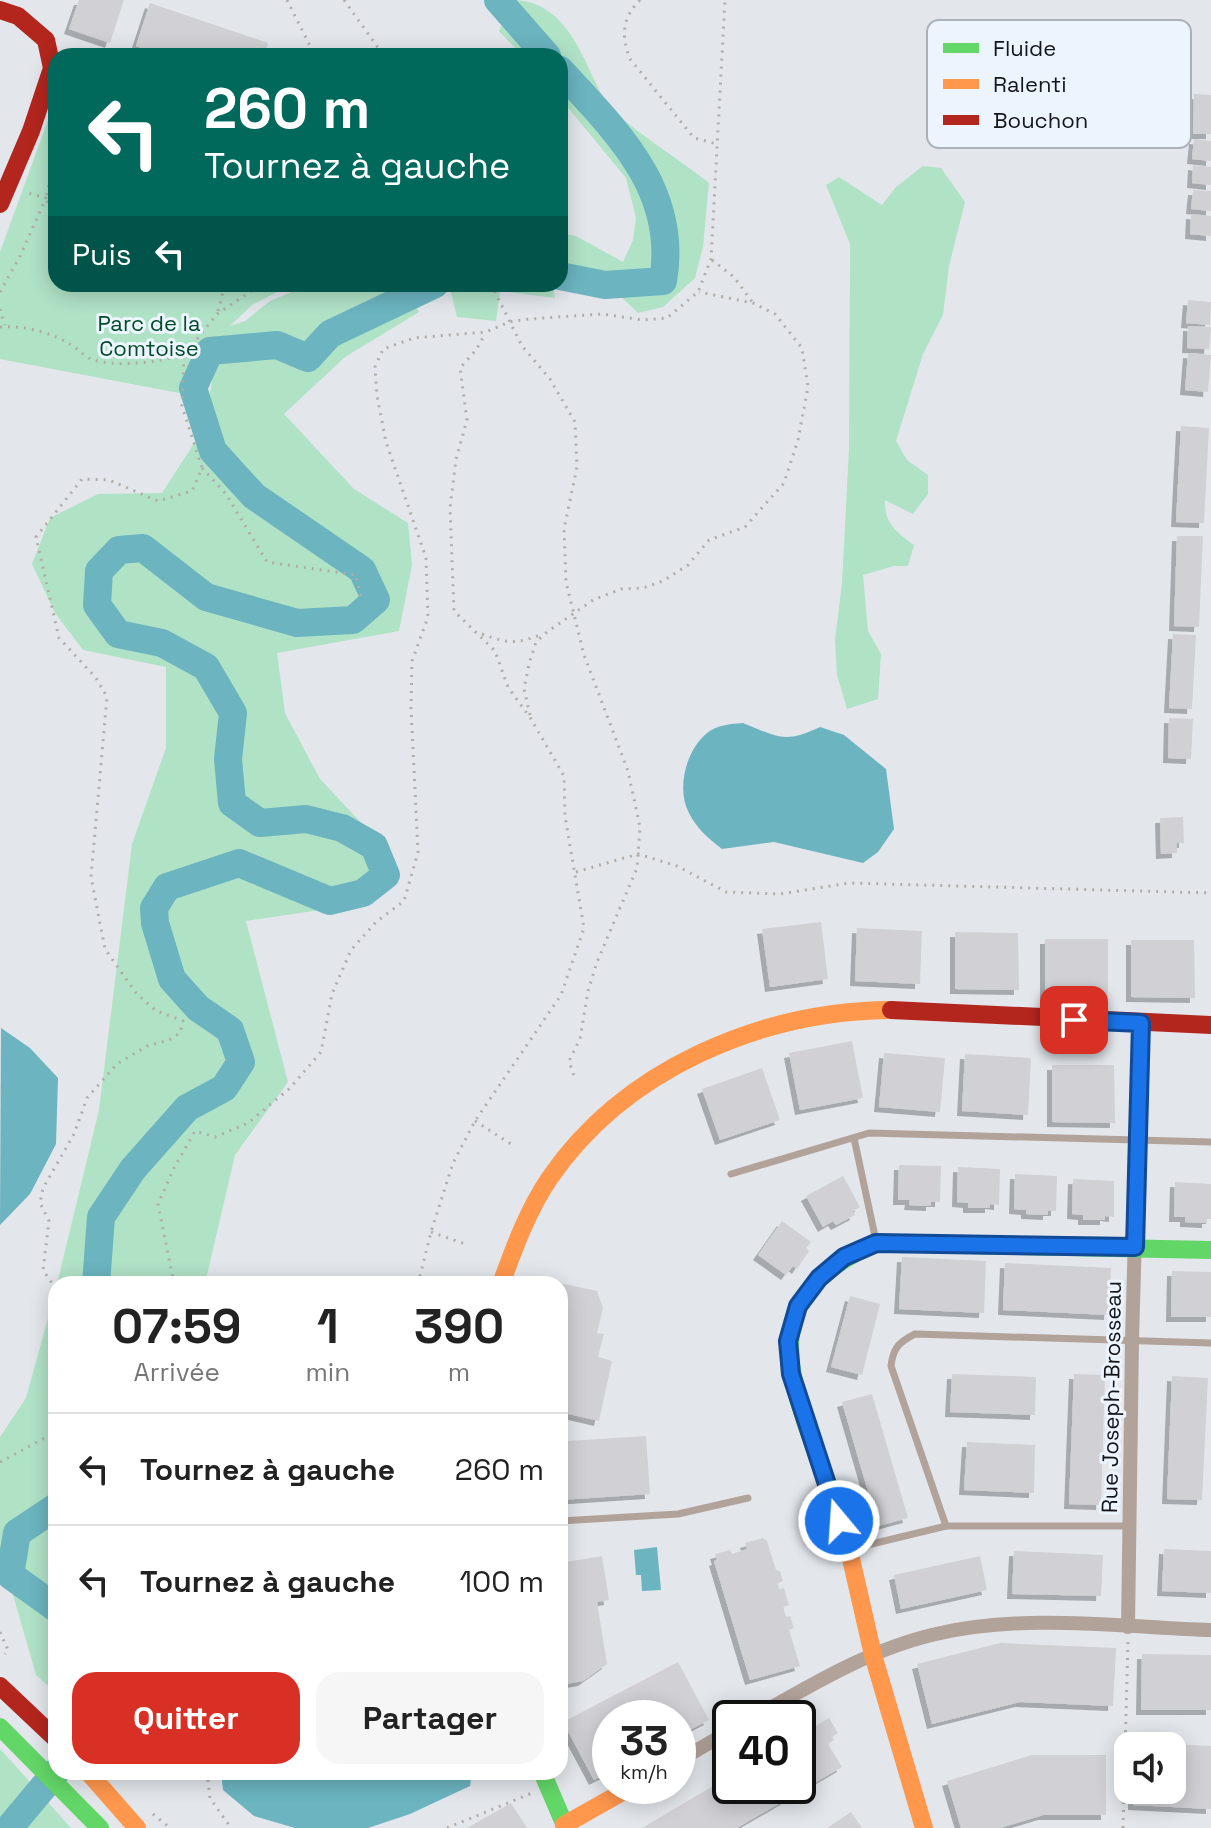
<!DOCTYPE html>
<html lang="fr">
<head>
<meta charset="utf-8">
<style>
  body { margin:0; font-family:"Space Grotesk",sans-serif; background:#f6f6f6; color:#222; height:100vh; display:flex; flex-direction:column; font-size:30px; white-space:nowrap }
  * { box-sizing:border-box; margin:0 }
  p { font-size:26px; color:#767676 }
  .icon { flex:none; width:44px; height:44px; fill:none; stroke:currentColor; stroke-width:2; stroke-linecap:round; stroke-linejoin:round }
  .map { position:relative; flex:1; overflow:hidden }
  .details { position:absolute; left:48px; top:1276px; width:520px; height:504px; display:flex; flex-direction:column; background:#fff; border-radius:24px; box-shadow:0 4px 20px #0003 }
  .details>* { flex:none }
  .guide { position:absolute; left:48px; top:48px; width:520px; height:244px; border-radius:24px; box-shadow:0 4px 20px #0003; background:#00695c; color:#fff; overflow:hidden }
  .tools { position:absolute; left:1114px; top:1732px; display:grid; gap:16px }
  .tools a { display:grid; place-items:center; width:72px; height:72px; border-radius:16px; background:#fff; box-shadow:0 4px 20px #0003; font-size:40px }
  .speed { position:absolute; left:592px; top:1700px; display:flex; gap:16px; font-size:40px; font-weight:700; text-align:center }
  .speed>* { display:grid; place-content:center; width:104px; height:104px; border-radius:50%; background:#fff; box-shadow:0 4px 20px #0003; line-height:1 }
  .speed small { font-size:20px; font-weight:400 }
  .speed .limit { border:4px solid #111; border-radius:12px; background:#fff; color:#111 }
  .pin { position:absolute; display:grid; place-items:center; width:68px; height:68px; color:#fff; margin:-34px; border-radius:16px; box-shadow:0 4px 12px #0006 }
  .me { position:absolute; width:88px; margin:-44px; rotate:342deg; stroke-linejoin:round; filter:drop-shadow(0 0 6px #0008) }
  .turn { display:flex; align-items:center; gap:28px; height:168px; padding:0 24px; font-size:36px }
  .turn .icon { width:104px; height:104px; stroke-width:2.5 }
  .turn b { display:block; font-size:56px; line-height:68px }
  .then { display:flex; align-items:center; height:76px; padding:0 24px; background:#0003; gap:16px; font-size:30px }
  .eta { display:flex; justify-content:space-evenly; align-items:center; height:136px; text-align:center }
  .eta b { font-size:48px; font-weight:600; line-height:56px }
  .button { display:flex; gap:16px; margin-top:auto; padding:16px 24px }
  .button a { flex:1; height:92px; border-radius:24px; background:#d93025; color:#fff; font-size:32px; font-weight:600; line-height:92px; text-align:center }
  .button a+a { background:#f6f6f6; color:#222 }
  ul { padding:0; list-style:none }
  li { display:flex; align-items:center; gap:24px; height:112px; padding:0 24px; border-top:2px solid #e0e0e0 }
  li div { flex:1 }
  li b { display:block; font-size:30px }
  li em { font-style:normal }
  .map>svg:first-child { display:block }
</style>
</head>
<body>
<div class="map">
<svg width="1211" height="1828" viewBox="0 0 1211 1828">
  <defs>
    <filter id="shadow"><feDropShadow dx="-5" dy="5" stdDeviation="0" flood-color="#0004"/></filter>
  </defs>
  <rect width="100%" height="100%" fill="#e3e7ec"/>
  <g fill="#b0e2c6">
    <path d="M512 0C559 0 578 44 595 81 600 90 603 101 610 108 641 137 677 157 709 183L703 247 695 278 663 307 638 313 620 296 553 288 555 298 500 291 496 321 457 317 449 284H560V233L576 236 623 262 633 240 636 218 626 178 560 98V56H523L499 31Z"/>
    <path d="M56 98V284H293L252 305 230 326 245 321 270 301 311 284H403L419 312 345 357 284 414 354 489 408 523 412 565 399 631 277 653 285 713 320 779 385 848 368 903 246 921 288 1082 235 1155 205 1284H57L99 1110 132 844 166 748V667L83 650 55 613 32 564 50 518 98 494 162 493 204 428 220 335 199 353 179 393 0 359V252Z"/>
    <path d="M923 166 941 168 965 202 949 266 943 315 923 354 896 441 907 460 928 475V494L913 514 885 500C884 523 896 532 914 545L908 566H894L863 575 868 631 881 654 878 699 847 709 837 675 835 640 842 583 849 448 850 244 826 185 839 177 882 205 896 187Z"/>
    <path d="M56 1289V1693L36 1675 9 1581 0 1574V1437L26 1398Z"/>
    <path d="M0 1749 3 1752 71 1828H0Z"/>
  </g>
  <g fill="#6bb4c0">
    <path d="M743 723C778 737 784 744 820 727L844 735 886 769 894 829 878 852 863 863 774 842 722 849C708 838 697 829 689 813 676 789 686 750 707 733 717 725 730 724 743 723Z"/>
    <path d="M1 1028 30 1048 58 1078 56 1144 30 1194 0 1225Z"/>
    <path d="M657 1547 661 1590 642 1591 641 1575H636L634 1550Z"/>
    <path d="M221 1772H472L470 1786 410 1814 368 1828H295L254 1816 223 1790Z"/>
  </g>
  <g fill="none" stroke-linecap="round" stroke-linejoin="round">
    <g stroke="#6bb4c0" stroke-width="28">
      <path d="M498 0 547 56"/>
      <path d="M560 70C616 131 679 190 663 281L605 285 560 276"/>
      <path d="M96 1284 101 1217 133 1169 187 1108 224 1088 241 1062 230 1030 198 1008 172 979 155 923 154 908 167 887 239 863 330 901 363 893 386 875 374 846 342 828 306 819 260 823 232 803 228 759 233 713 206 667 162 643 118 634 97 605 99 571 119 550 143 548 206 597 297 623 353 620 376 600 362 570 254 496 213 451 193 388 210 351 277 345 308 358 330 334 435 284"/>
      <path d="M56 1507 17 1533 10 1575 56 1608"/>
      <path d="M9 1828 56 1772"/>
    </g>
  </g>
  <g fill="#d1d0d4" filter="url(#shadow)">
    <path d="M79 0H124L110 43 69 29Z"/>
    <path d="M150 3 268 43 264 56H166L136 46Z"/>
    <path d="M1194 94 1211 95V134H1193Z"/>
    <path d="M1194 139 1211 141V161L1192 159Z"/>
    <path d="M1193 165 1211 167V185L1192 183Z"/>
    <path d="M1193 190 1211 191V211L1191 209Z"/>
    <path d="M1191 214 1211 216V236L1190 234Z"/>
    <path d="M1188 300 1211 302 1210 325 1186 323Z"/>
    <path d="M1188 326 1211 327 1209 349 1187 348Z"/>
    <path d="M1188 353 1211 355 1208 392 1185 390Z"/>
    <path d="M1181 426 1209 428 1204 523 1176 522Z"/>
    <path d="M1177 536H1203L1199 627 1174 626Z"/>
    <path d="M1173 634 1196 635 1192 709 1169 708Z"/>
    <path d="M1169 718 1193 719 1191 759 1168 758Z"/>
    <path d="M1183 817 1184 843H1177V853L1161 854 1160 818Z"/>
    <path d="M821 922 828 979 770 987 762 929Z"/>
    <path d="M857 928 922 931 920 984 855 981Z"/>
    <path d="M955 932 1018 933 1019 990 955 989Z"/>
    <path d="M1045 939H1108V997L1045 996Z"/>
    <path d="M1131 940H1194L1195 998 1131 997Z"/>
    <path d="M852 1041 863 1098 800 1110 789 1053Z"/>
    <path d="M884 1053 945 1058 940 1112 879 1107Z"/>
    <path d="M965 1054 1031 1058 1028 1115 962 1111Z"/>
    <path d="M1052 1065H1114L1115 1123 1052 1122Z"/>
    <path d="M762 1068 780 1120 720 1140 702 1089Z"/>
    <path d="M899 1165 941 1166 940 1202H931V1206L909 1205 910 1200H898Z"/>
    <path d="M958 1167 1000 1169 999 1205 990 1204V1208H968V1203L957 1202Z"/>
    <path d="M1015 1174 1057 1176 1056 1211H1048V1215L1026 1214V1210L1014 1209Z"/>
    <path d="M843 1176 860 1207 853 1211 855 1215 836 1225 833 1221 823 1227 806 1196Z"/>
    <path d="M1073 1179 1114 1181V1217L1105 1216V1220H1083V1215L1072 1214Z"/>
    <path d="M1175 1182 1211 1184V1219H1207V1223L1185 1222V1217H1174Z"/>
    <path d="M782 1221 811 1242 806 1248 809 1251 797 1269 793 1266 786 1275 758 1255Z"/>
    <path d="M902 1257 986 1261 984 1313 899 1309Z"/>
    <path d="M1005 1263 1111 1268 1109 1315 1003 1310Z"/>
    <path d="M1172 1271 1211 1272V1317H1171Z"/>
    <path d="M560 1283 597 1291 603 1308 597 1333 604 1334 598 1357 612 1361 599 1421 560 1412Z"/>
    <path d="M850 1296 880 1304 862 1375 831 1367Z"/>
    <path d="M952 1374 1036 1377 1035 1415 950 1412Z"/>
    <path d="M1074 1374 1105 1375 1101 1505 1069 1504Z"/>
    <path d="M1172 1376 1208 1378 1202 1500 1167 1499Z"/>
    <path d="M872 1394 908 1518 878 1526 842 1402Z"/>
    <path d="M567 1428 568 1441 646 1436 650 1494 560 1500V1429Z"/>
    <path d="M967 1442 1035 1445 1034 1493 964 1490Z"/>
    <path d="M763 1538 767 1541 776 1570 780 1571 783 1581 778 1583 779 1589 784 1588 789 1605 783 1607 786 1617 790 1616 794 1628 789 1630 800 1666 750 1680 714 1561 717 1560 715 1554 730 1550 732 1554 747 1549 745 1543Z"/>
    <path d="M1164 1549 1211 1551V1593L1162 1591Z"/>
    <path d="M1014 1551 1103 1555 1101 1596 1012 1594Z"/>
    <path d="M602 1556 609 1600 597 1602 607 1664 583 1681 560 1685V1563Z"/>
    <path d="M980 1556 987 1590 901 1609 894 1575Z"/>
    <path d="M1000 1643 1116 1648 1113 1706 1020 1702 932 1724 917 1664Z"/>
    <path d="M1142 1654 1211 1655V1710H1141Z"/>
    <path d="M678 1662 709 1720 678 1736V1718H610V1772L594 1780 563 1722Z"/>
    <path d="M829 1718 838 1733 832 1737 834 1740 828 1744 842 1767 737 1828H642L730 1776V1786H798V1736Z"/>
    <path d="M1172 1744 1211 1746V1809L1133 1805V1790H1172Z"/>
    <path d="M1032 1755H1106V1815H1043L1000 1828H961L947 1781Z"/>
    <path d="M511 1803 527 1828H467Z"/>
    <path d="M851 1812 862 1828H827Z"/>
  </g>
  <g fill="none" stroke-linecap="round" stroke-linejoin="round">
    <g stroke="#b2aca9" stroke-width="3" stroke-dasharray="2 6" stroke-linecap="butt">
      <path d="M287 0 315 56"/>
      <path d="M344 0 384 56"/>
      <path d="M640 0C622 18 621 36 630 59L694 138 717 144"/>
      <path d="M56 154 46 198 56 227"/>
      <path d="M712 260 734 277 753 303"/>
      <path d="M491 284 522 346 550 379 575 422 577 467 564 529 566 582 584 655 628 771 640 827 637 868 597 962 588 991 580 1039 569 1061 574 1076"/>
      <path d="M0 292 20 256 46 198 25 192"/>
      <path d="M0 309 5 325"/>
      <path d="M218 311 225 284"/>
      <path d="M0 327C23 325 51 332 71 345 78 349 84 356 91 359 115 368 159 362 183 355"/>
      <path d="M202 468 226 494 267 562 356 575 361 599"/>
      <path d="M482 634C509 644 516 644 543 634"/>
      <path d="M530 715 524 689 529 664 536 642 547 632 593 600 621 589 643 588 663 581 688 565 709 540 745 527 784 483 798 440 808 387 802 348 775 314 753 303 699 292"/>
      <path d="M576 872 638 854 677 866 726 892 780 894 849 883 1211 893"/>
      <path d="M475 1121 514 1146"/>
      <path d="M431 1232 468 1245"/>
      <path d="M174 1284 158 1204 174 1168 195 1131 215 1137 248 1123 290 1088 321 1052 332 994 351 950 376 922 404 901 418 852 411 708 412 661 428 617 426 558 386 442 377 396 375 367 383 349 414 338 486 332 509 322 529 319 602 314 643 320 667 318 698 292 711 259 725 0"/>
      <path d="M418 1284 431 1232 453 1163 475 1121 561 995 584 928 565 816 564 776 531 719 508 687 495 651 454 611 450 508 456 459 467 420 460 368 476 350 485 334"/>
      <path d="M56 1289 43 1270 49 1221 40 1203 43 1188 74 1134 87 1098 117 1064 147 1046 169 1040 180 1033 183 1021 155 1010 136 993 105 949 91 877 107 697 96 678 59 638 36 537 82 479 109 480 158 501 192 491 202 468 182 406 184 355 217 314 262 284"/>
      <path d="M0 1462 56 1432"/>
      <path d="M0 1632 8 1650 5 1654"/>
      <path d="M207 1772 210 1798 231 1828"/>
      <path d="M153 1814 170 1828"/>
      <path d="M447 1828 532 1793"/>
      <path d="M1123 1828 1128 1640"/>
    </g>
    <g stroke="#b2a39a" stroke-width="7">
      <path d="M854 1138 876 1241"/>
      <path d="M731 1174 869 1133 1211 1142"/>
      <path d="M560 1521 678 1514 748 1498"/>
      <path d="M946 1526 891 1366C893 1348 899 1342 915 1334L1211 1343"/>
      <path d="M851 1549 946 1526H1131"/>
    </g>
    <g stroke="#b2a39a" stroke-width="14">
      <path d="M1128 1627 1132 1341 1141 1023"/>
      <path d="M753 1718C811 1685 870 1649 936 1634 1025 1613 1121 1627 1211 1630"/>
      <path d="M678 1761 730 1731"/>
    </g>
    <g stroke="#63d668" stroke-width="18">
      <path d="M831 1495C796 1389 742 1302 876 1243L1211 1250"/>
      <path d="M0 1727 100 1828"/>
      <path d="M542 1772 566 1828"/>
    </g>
    <g stroke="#ff974d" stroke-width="18">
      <path d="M501 1284C514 1248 528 1210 549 1179 624 1069 761 1011 891 1010"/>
      <path d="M831 1495 849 1550 873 1655 924 1828"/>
      <path d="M88 1772 137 1828"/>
      <path d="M564 1825 633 1786"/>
    </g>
    <g stroke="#b3261e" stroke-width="18">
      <path d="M0 10 18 16 46 40 52 68 31 131 0 204"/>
      <path d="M891 1010 1211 1025"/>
      <path d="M0 1686 56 1739"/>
    </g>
  </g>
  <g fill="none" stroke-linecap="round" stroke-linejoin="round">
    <defs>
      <path id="route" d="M839 1521 791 1374 788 1341 798 1306 819 1278 844 1257 876 1243 1135 1247 1141 1023 1074 1020"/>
    </defs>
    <use href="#route" stroke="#114b97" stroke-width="20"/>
    <use href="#route" stroke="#1a73e8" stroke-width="14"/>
  </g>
  <g text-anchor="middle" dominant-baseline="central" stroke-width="6" stroke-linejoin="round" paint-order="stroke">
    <g font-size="22" fill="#024c29" stroke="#ecf4fd">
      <text x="149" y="323">Parc de la<tspan x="149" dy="25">Comtoise</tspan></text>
    </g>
    <g font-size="22" fill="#141619" stroke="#ecf4fd">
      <text transform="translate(1111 1397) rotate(-89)">Rue Joseph-Brosseau</text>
    </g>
  </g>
  <rect x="927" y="20" width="264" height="128" rx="12" fill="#ecf4fd" stroke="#abb1b9" stroke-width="2"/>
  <rect x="943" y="43" width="36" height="10" fill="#63d668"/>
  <rect x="943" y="79" width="36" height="10" fill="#ff974d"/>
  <rect x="943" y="115" width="36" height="10" fill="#b3261e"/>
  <g font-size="22" fill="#141619">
    <text x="993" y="56">Fluide</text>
    <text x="993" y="92">Ralenti</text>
    <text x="993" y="128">Bouchon</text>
  </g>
</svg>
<div class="tools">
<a><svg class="icon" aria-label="sound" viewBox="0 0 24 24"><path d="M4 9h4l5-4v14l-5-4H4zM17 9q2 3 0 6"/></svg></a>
</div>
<div class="speed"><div>33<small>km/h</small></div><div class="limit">40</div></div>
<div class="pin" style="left:1074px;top:1020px;background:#d93025"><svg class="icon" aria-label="arrive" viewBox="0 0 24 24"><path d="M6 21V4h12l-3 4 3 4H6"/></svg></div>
<svg class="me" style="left:839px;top:1521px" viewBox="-20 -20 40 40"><circle r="17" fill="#1a73e8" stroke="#fff" stroke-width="3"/><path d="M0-11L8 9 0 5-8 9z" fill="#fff"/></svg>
<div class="guide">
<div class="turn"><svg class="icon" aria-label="left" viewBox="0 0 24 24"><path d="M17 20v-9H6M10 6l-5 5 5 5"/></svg><div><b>260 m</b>Tournez à gauche</div></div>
<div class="then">Puis<svg class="icon" aria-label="left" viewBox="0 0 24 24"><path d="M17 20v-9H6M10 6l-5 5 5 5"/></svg></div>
</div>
<section class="details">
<div class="eta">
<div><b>07:59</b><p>Arrivée</p></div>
<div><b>1</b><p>min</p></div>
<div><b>390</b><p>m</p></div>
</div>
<ul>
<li><svg class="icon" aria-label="left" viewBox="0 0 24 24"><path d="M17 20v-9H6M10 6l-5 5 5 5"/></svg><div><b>Tournez à gauche</b></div><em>260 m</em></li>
<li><svg class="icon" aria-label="left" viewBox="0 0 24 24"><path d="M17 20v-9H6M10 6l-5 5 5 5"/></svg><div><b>Tournez à gauche</b></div><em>100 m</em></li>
</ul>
<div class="button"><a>Quitter</a><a>Partager</a></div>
</section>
</div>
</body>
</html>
